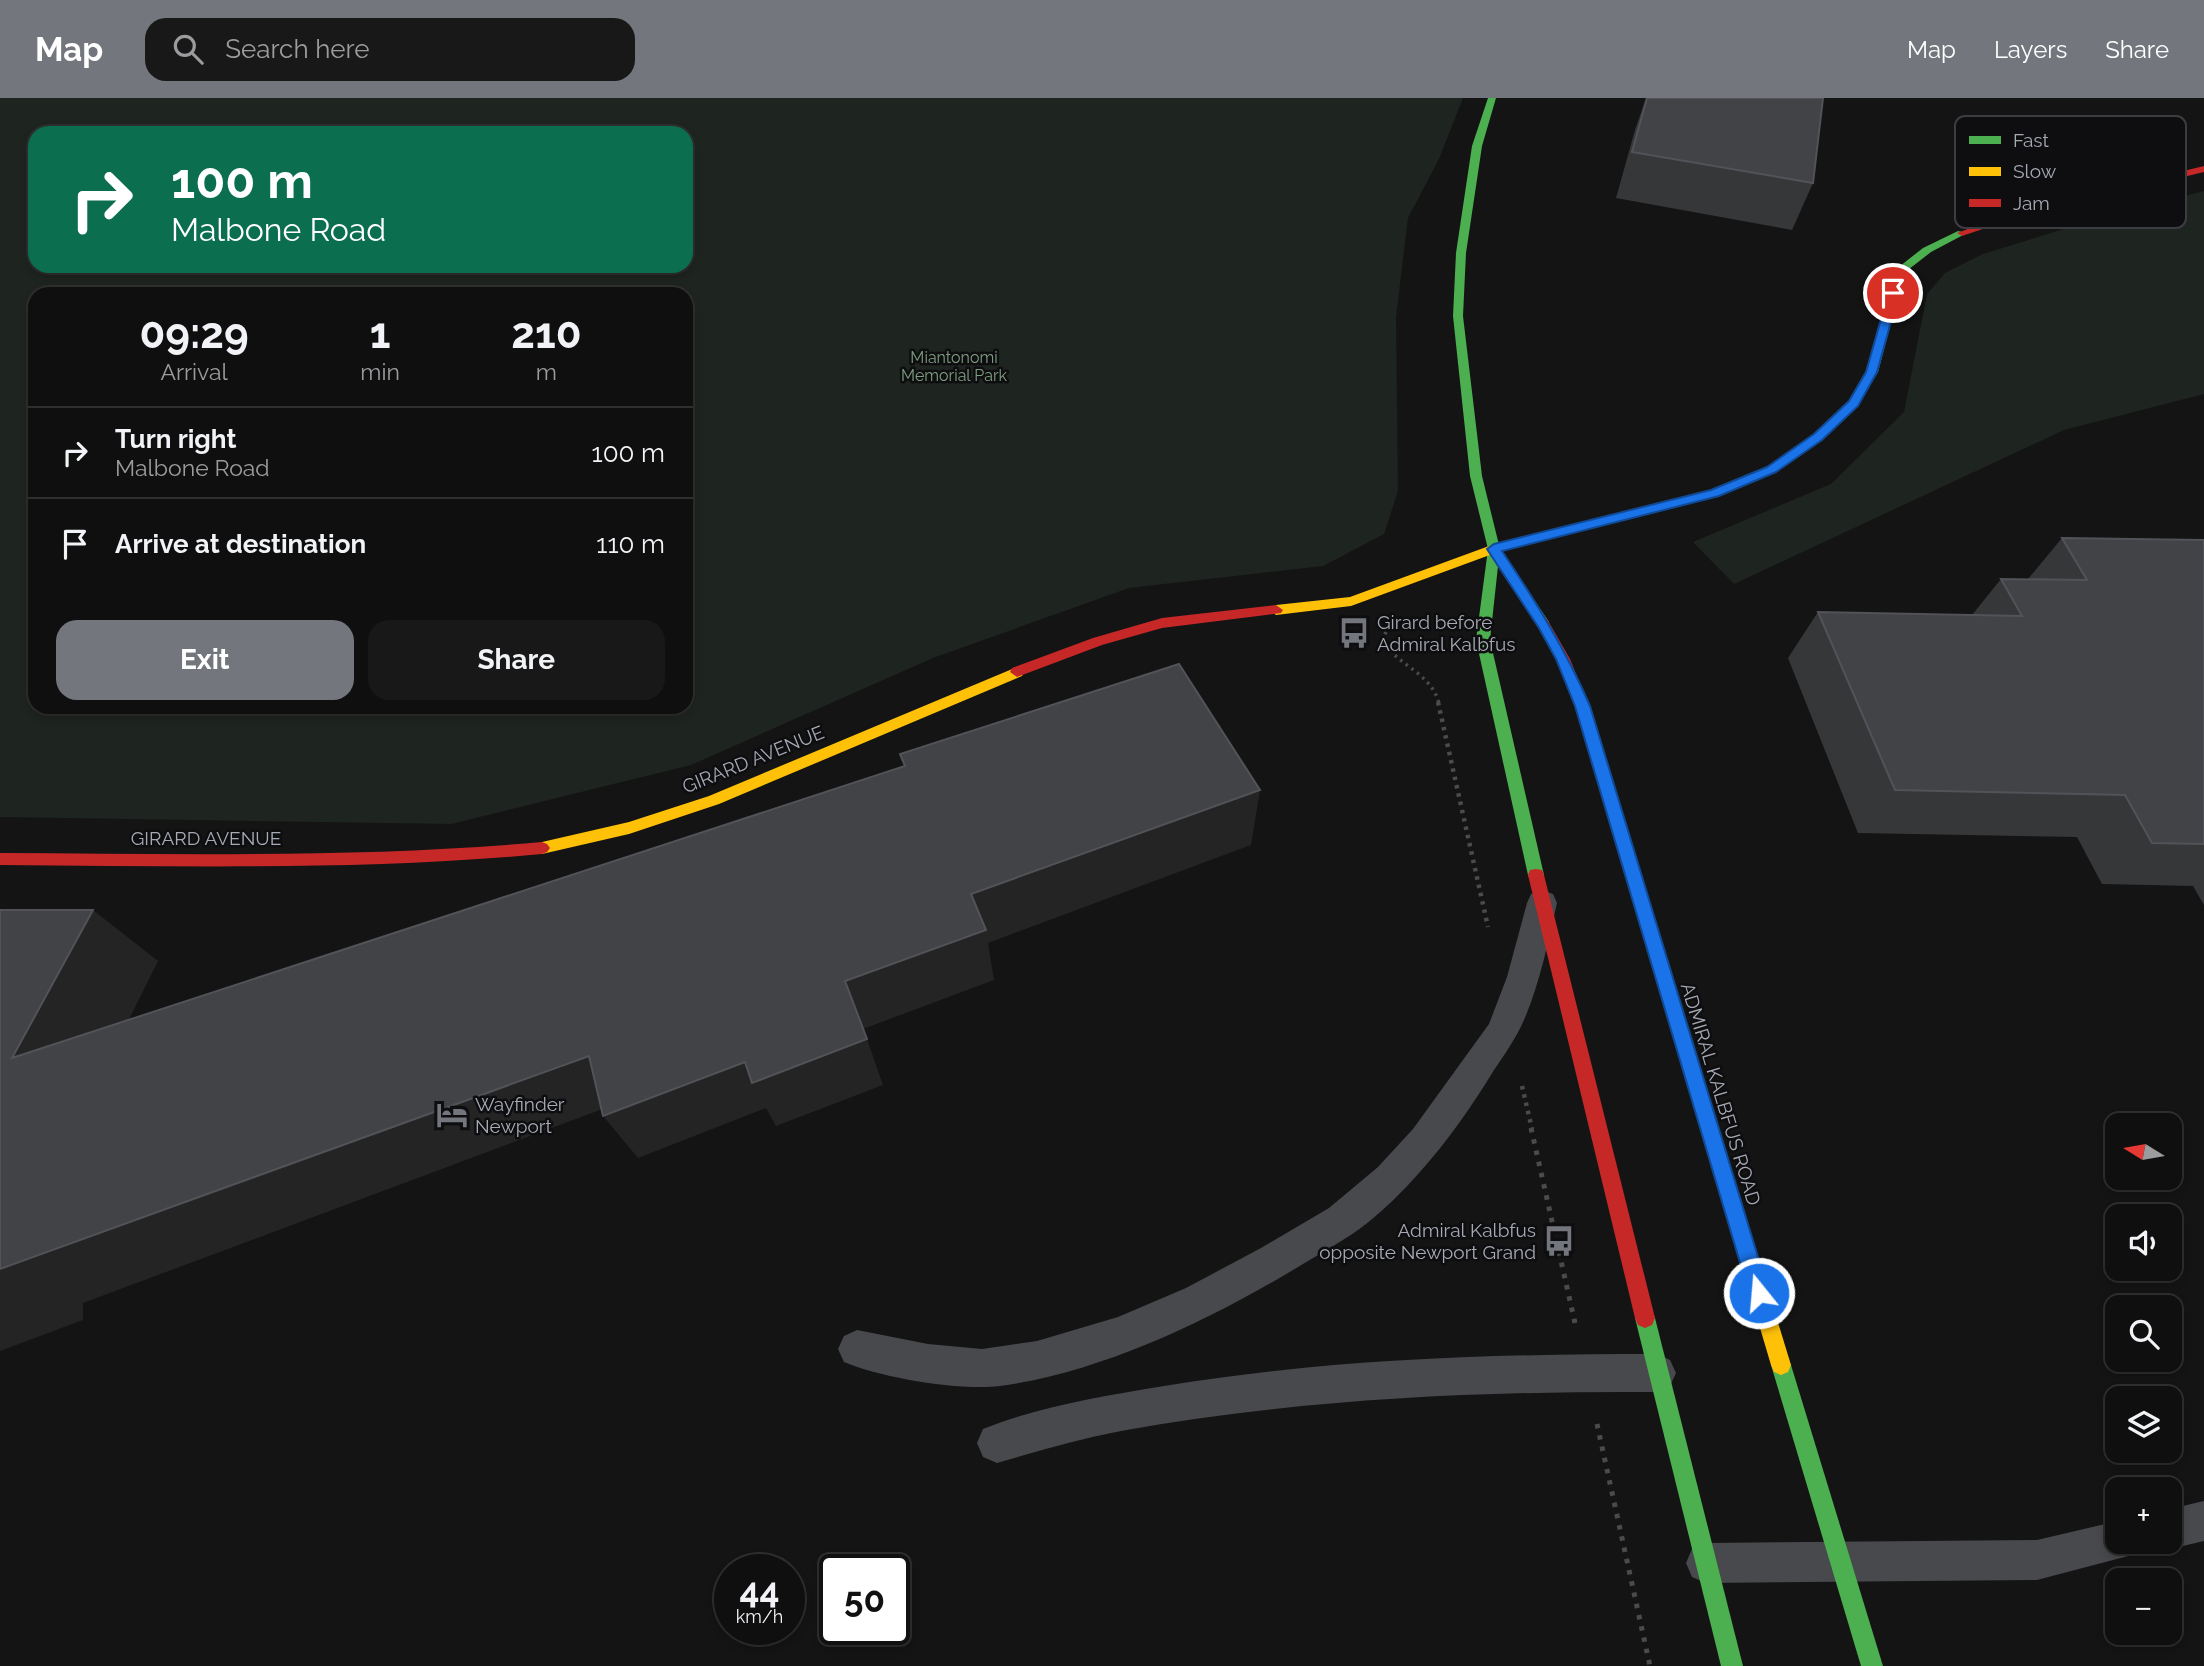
<!DOCTYPE html>
<html lang="en">
<head>
<meta charset="utf-8">
<style>
  body { margin:0; font-family:Raleway,sans-serif; background:#181818; color:#f1f3f6; height:100vh; display:flex; flex-direction:column; font-size:26px; white-space:nowrap }
  * { box-sizing:border-box; margin:0 }
  p { font-size:23px; color:#9b9c9e }
  .icon { flex:none; width:38px; height:38px; fill:none; stroke:currentColor; stroke-width:2; stroke-linecap:round; stroke-linejoin:round }
  .map { position:relative; flex:1; overflow:hidden }
  .side { position:absolute; left:28px; top:189px; width:665px; height:427px; display:flex; flex-direction:column; background:#0f0f0f; border-radius:21px; box-shadow:0 4px 10px #0003,0 0 0 2px #2f2f2f }
  .side>* { flex:none }
  .banner { position:absolute; left:28px; top:28px; width:665px; height:147px; border-radius:21px; box-shadow:0 4px 10px #0003,0 0 0 2px #2f2f2f; background:#0b6e4f; color:#fff; overflow:hidden }
  .needle { width:46px; rotate:281deg }
  .fabs { position:absolute; left:2105px; top:1015px; display:grid; gap:14px }
  .fabs a { display:grid; place-items:center; width:77px; height:77px; border-radius:14px; background:#0f0f0f; box-shadow:0 4px 10px #0003,0 0 0 2px #2f2f2f; font-size:35px }
  .speed { position:absolute; left:714px; top:1456px; display:flex; gap:14px; font-size:35px; font-weight:700; text-align:center }
  .speed>* { display:grid; place-content:center; width:91px; height:91px; border-radius:50%; background:#0f0f0f; box-shadow:0 4px 10px #0003,0 0 0 2px #2f2f2f; line-height:1 }
  .speed small { font-size:18px; font-weight:400 }
  .speed .limit { border:4px solid #111; border-radius:10px; background:#fff; color:#111 }
  .pin { position:absolute; display:grid; place-items:center; width:60px; height:60px; color:#fff; margin:-30px; border:4px solid #fff; border-radius:50%; box-shadow:0 2px 7px #0007 }
  .me { position:absolute; width:77px; margin:-38px; rotate:343deg; stroke-linejoin:round; filter:drop-shadow(0 0 5px #0008) }
  .turn { display:flex; align-items:center; gap:24px; height:147px; padding:0 28px; font-size:32px }
  .turn .icon { width:91px; height:91px; stroke-width:2.5 }
  .turn b { display:block; font-size:49px; line-height:60px }
  .eta { display:flex; justify-content:space-evenly; align-items:center; height:119px; text-align:center }
  .eta b { font-size:42px; font-weight:700; line-height:49px }
  .cta { display:flex; gap:14px; margin-top:auto; padding:14px 28px }
  .cta a { flex:1; height:80px; border-radius:21px; background:#73767c; color:#fff; font-size:28px; font-weight:700; line-height:80px; text-align:center }
  .cta a+a { background:#181818; color:#f1f3f6 }
  ul { padding:0; list-style:none }
  li { display:flex; align-items:center; gap:21px; height:91px; padding:0 28px; border-top:2px solid #2f2f2f }
  li div { flex:1 }
  li b { display:block; font-size:26px }
  li em { font-style:normal }
  header { display:flex; align-items:center; gap:42px; box-sizing:border-box; height:98px; padding:0 35px; background:#73767c; color:#fff }
  header strong { font-size:33px }
  nav { display:flex; gap:38px; margin-inline-start:auto; font-size:24px }
  .search { width:490px; height:63px; background:#181818; display:flex; align-items:center; gap:18px; box-sizing:border-box; padding:0 24px; border-radius:21px; color:#9b9c9e; font-size:26px }
  .map>svg:first-child { display:block }
</style>
</head>
<body>
<header>
<strong>Map</strong>
<div class="search"><svg class="icon" aria-label="search" viewBox="0 0 24 24"><circle cx="10" cy="10" r="6"/><path d="M15 15l6 6"/></svg>Search here</div>
<nav><a>Map</a><a>Layers</a><a>Share</a></nav>
</header>
<div class="map">
<svg width="2204" height="1568" viewBox="0 0 2204 1568">
  <rect width="100%" height="100%" fill="#141414"/>
  <g fill="#1e241f" fill-rule="evenodd">
    <path d="M0 0H1463L1439 61 1408 120 1396 219 1398 393 1384 436 1323 468 1129 490 933 560 691 667 451 726 0 719ZM35 35H686V168H35ZM35 196H686V609H35Z"/>
    <path d="M2204 93V296L2064 332 1734 486 1693 444 1831 386 1904 314 1927 196 1945 175 1983 156 2096 121Z"/>
  </g>
  <g fill="none" stroke-linecap="round" stroke-linejoin="round">
    <path stroke="#4a4b4e" stroke-width="3.5" stroke-dasharray="2.5 4.5" stroke-linecap="butt" d="M1386 534 1383 540C1391 566 1432 573 1439 606"/>
    <g stroke="#4a4b4e" stroke-width="4.5" stroke-dasharray="3.5 5" stroke-linecap="butt">
      <path d="M1438 604 1488 829"/>
      <path d="M1522 988 1532 1031"/>
    </g>
    <g stroke="#4a4b4e" stroke-width="5" stroke-dasharray="4.5 7" stroke-linecap="butt">
      <path d="M1531 1030 1575 1225"/>
      <path d="M1597 1326 1650 1568"/>
    </g>
    <g fill="#48494c" fill-rule="evenodd">
      <path d="M1542 792 1553 796 1557 805C1548 844 1540 885 1524 922 1516 940 1505 956 1494 972 1472 1008 1448 1043 1419 1075 1403 1093 1385 1111 1366 1126 1347 1141 1324 1153 1303 1166 1214 1220 1104 1274 1000 1288 959 1293 882 1280 844 1264L838 1251 844 1238 857 1232 928 1246 982 1251 1037 1243 1118 1219 1186 1190 1261 1150 1329 1110 1378 1069 1413 1031 1489 926 1507 879 1527 805 1531 796Z"/>
      <path d="M1657 1256 1670 1262 1676 1275 1670 1288 1657 1294C1478 1293 1298 1301 1121 1333 1079 1341 1038 1353 997 1365L983 1359 977 1345 983 1331C1040 1308 1104 1298 1164 1288 1327 1261 1492 1256 1657 1256Z"/>
      <path d="M2204 1403V1443L2170 1451 2156 1445 2170 1444V1411Z"/>
      <path d="M2118 1423V1444H2138L2132 1457 2037 1482 1706 1485 1692 1479 1686 1465 1692 1451 1706 1445 2037 1442Z"/>
    </g>
    <g fill="#4caf50" fill-rule="evenodd">
      <path d="M1488 0H1496L1482 48 1466 155 1463 218 1482 378 1500 451 1549 524 1542 529 1537 527 1498 468 1490 542 1544 777 1542 782H1530L1528 777 1476 542 1488 451 1470 378 1453 218 1456 155 1472 48Z"/>
      <path d="M1958 133 1967 135 1931 154 1904 175 1878 274 1858 307 1822 342 1776 374 1719 398 1533 445 1528 444V438L1711 392 1768 368 1814 336 1849 303 1866 274 1895 172 1923 150Z"/>
      <path d="M1645 1210 1652 1213 1655 1220 1743 1568H1721L1635 1220 1638 1213Z"/>
      <path d="M1781 1257 1788 1260 1791 1267 1883 1568H1861L1771 1267 1774 1260Z"/>
    </g>
    <g fill="#ffc107" fill-rule="evenodd">
      <path d="M1533 437 1538 438V444L1498 454 1351 508 1276 517 1269 512 1276 507 1350 499 1489 448Z"/>
      <path d="M1017 569 1024 574 1022 578 719 706 629 736 542 756 537 754 534 750 537 746 542 744 629 724 709 698Z"/>
      <path d="M1665 875 1671 877 1673 882 1791 1267 1788 1274 1781 1277 1774 1274 1771 1267 1657 882 1659 877Z"/>
    </g>
    <g fill="#c62828" fill-rule="evenodd">
      <path d="M2204 68V74L2021 118 1962 138 1957 135 2014 114Z"/>
      <path d="M1276 507 1283 512 1281 515 1162 530 1102 547 1017 579 1010 574 1012 570 1093 540 1162 520Z"/>
      <path d="M1542 519 1547 521 1570 561 1589 608 1673 882 1671 887 1665 889 1659 887 1657 882 1575 608 1556 561 1535 524Z"/>
      <path d="M542 744 547 746 550 750 547 754 542 756C361 773 181 768 0 767V755C181 756 361 760 542 744Z"/>
      <path d="M1536 771 1542 772 1544 777 1655 1220 1652 1227 1645 1230 1638 1227 1635 1220 1528 777 1530 772Z"/>
    </g>
  </g>
  <g fill="#363739">
    <path d="M1646 0H1823L1813 85 1792 132 1616 100 1635 32Z"/>
    <path d="M2062 440 2204 442V807L2193 788 2102 786 2077 739 1858 735 1788 560 1818 514 1972 517 2001 481H2028Z"/>
  </g>
  <g fill="#242425">
    <path d="M1260 692 1251 747 988 845 994 882 863 931 845 883 971 796Z"/>
    <path d="M93 812 158 863 88 1004 12 960Z"/>
    <path d="M867 941 883 987 776 1028 766 1010 638 1060 603 1018 745 964Z"/>
    <path d="M589 958 624 1003 83 1205V1222L0 1253V1171Z"/>
  </g>
  <g fill="#424346" stroke="#525358" stroke-width="2">
    <path d="M1647 0H1823L1813 85 1632 54Z"/>
    <path d="M2062 440 2204 442V746L2152 745 2125 697 1895 692 1818 514 2022 518 2001 481 2087 482Z"/>
    <path d="M1179 566 1260 692 971 796 986 832 845 883 867 941 752 985 745 964 603 1018 589 958 0 1171V812H93L12 960 905 668 900 656Z"/>
  </g>
  <path fill="#1a73e8" stroke="#114b97" stroke-width="2" d="M1889 193 1899 195 1877 274 1858 308 1822 342 1776 374 1719 398 1502 453C1536 504 1566 552 1590 608L1769 1195 1766 1202 1759 1205 1752 1202 1749 1195 1575 608 1556 561 1539 530 1487 451 1494 446 1711 392 1767 369 1814 336 1849 303 1866 274Z"/>
  <defs>
    <symbol id="bus-bare" viewBox="-9 -9 18 18"><path d="M-5-6H5V4H4V6H2V4H-2V6H-4V4H-5ZM-3.5-4V0h7V-4ZM-3.5 1.2v1.5H-2V1.2ZM2 1.2v1.5H3.5V1.2Z" fill="#73767c" stroke="#0e0e10" stroke-width="2.5" paint-order="stroke"/></symbol>
    <symbol id="hotel-bare" viewBox="-9 -9 18 18"><path d="M-6-4.5h1.5V1H6V5H4.5V3h-9V5H-6ZM-4 0a1.8 1.8 0 1 1 3.6 0ZM.5 0V-2.5h3Q6-2.5 6 0Z" fill="#73767c" stroke="#0e0e10" stroke-width="2.5" paint-order="stroke"/></symbol>
  </defs>
  <g fill-rule="evenodd">
    <use href="#bus-bare" x="1332" y="513" width="44" height="44"/>
    <use href="#hotel-bare" x="430" y="995" width="44" height="44"/>
    <use href="#bus-bare" x="1537" y="1121" width="44" height="44"/>
  </g>
  <g text-anchor="middle" dominant-baseline="central" stroke-width="5" stroke-linejoin="round" paint-order="stroke">
    <g font-size="16" fill="#7e9e81" stroke="#0e0e10">
      <text x="954" y="259">Miantonomi<tspan x="954" dy="18">Memorial Park</tspan></text>
    </g>
    <g font-size="19" fill="#a6aab4" stroke="#0e0e10" text-anchor="start">
      <text x="1377" y="524">Girard before<tspan x="1377" dy="22">Admiral Kalbfus</tspan></text>
      <text x="475" y="1006">Wayfinder<tspan x="475" dy="22">Newport</tspan></text>
      <text x="1536" y="1132" text-anchor="end">Admiral Kalbfus<tspan x="1536" dy="22">opposite Newport Grand</tspan></text>
    </g>
    <g font-size="19" fill="#a6aab4" stroke="#0e0e10">
      <text transform="translate(753 661) rotate(-22)">GIRARD AVENUE</text>
      <text x="206" y="740">GIRARD AVENUE</text>
      <text transform="translate(1721 996) rotate(73)">ADMIRAL KALBFUS ROAD</text>
    </g>
  </g>
  <rect x="1955" y="18" width="231" height="112" rx="10" fill="#0e0e10" stroke="#3c3d41" stroke-width="2"/>
  <rect x="1969" y="38" width="32" height="8" fill="#4caf50"/>
  <rect x="1969" y="69" width="32" height="9" fill="#ffc107"/>
  <rect x="1969" y="101" width="32" height="8" fill="#c62828"/>
  <g font-size="19" fill="#a6aab4">
    <text x="2013" y="49">Fast</text>
    <text x="2013" y="80">Slow</text>
    <text x="2013" y="112">Jam</text>
  </g>
</svg>
<div class="fabs">
<a><svg class="needle" viewBox="-14 -14 28 28"><path d="M0-13l5 13h-10z" fill="#e53935"/><path d="M0 13l5-13h-10z" fill="#9b9c9e"/></svg></a>
<a><svg class="icon" aria-label="sound" viewBox="0 0 24 24"><path d="M4 9h4l5-4v14l-5-4H4zM17 9q2 3 0 6"/></svg></a>
<a><svg class="icon" aria-label="search" viewBox="0 0 24 24"><circle cx="10" cy="10" r="6"/><path d="M15 15l6 6"/></svg></a>
<a><svg class="icon" aria-label="layers" viewBox="0 0 24 24"><path d="M12 4l9 5-9 5-9-5zM3 14l9 5 9-5"/></svg></a>
<a>+</a>
<a>−</a>
</div>
<div class="speed"><div>44<small>km/h</small></div><div class="limit">50</div></div>
<div class="pin" style="left:1893px;top:195px;background:#d93025"><svg class="icon" aria-label="arrive" viewBox="0 0 24 24"><path d="M6 21V4h12l-3 4 3 4H6"/></svg></div>
<svg class="me" style="left:1759px;top:1195px" viewBox="-20 -20 40 40"><circle r="17" fill="#1a73e8" stroke="#fff" stroke-width="3"/><path d="M0-11L8 9 0 5-8 9z" fill="#fff"/></svg>
<div class="banner">
<div class="turn"><svg class="icon" aria-label="right" viewBox="0 0 24 24"><path d="M7 20v-9h11M14 6l5 5-5 5"/></svg><div><b>100 m</b>Malbone Road</div></div>
</div>
<section class="side">
<div class="eta">
<div><b>09:29</b><p>Arrival</p></div>
<div><b>1</b><p>min</p></div>
<div><b>210</b><p>m</p></div>
</div>
<ul>
<li><svg class="icon" aria-label="right" viewBox="0 0 24 24"><path d="M7 20v-9h11M14 6l5 5-5 5"/></svg><div><b>Turn right</b><p>Malbone Road</p></div><em>100 m</em></li>
<li><svg class="icon" aria-label="arrive" viewBox="0 0 24 24"><path d="M6 21V4h12l-3 4 3 4H6"/></svg><div><b>Arrive at destination</b></div><em>110 m</em></li>
</ul>
<div class="cta"><a>Exit</a><a>Share</a></div>
</section>
</div>
</body>
</html>
